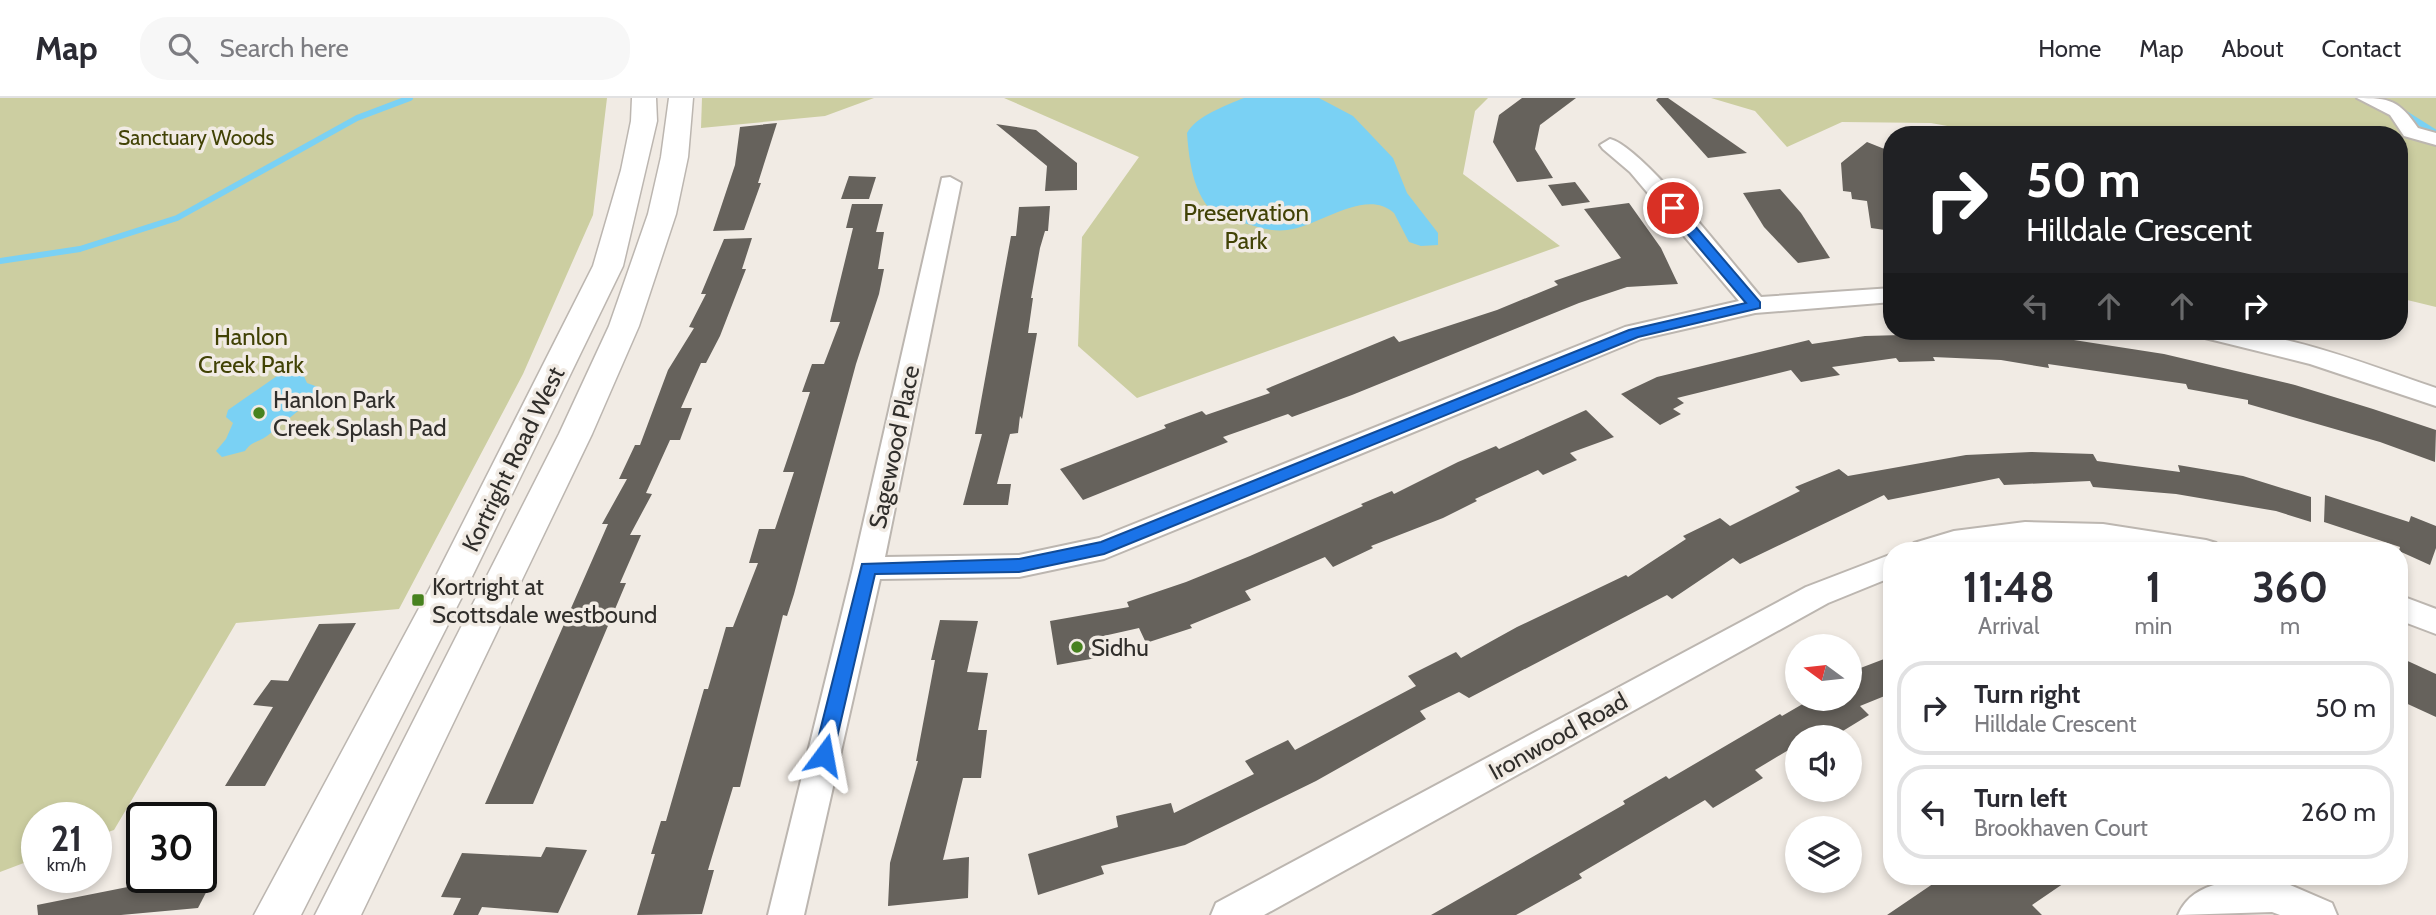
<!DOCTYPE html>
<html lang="en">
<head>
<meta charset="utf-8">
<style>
  body { margin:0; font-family:Cabin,sans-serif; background:#f7f7f7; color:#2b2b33; height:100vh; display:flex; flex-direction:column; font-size:26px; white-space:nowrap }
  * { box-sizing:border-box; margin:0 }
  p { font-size:23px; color:#7c7c81 }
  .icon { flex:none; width:38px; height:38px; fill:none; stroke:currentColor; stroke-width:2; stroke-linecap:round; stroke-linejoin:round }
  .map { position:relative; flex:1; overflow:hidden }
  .sheet { position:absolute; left:1883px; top:444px; width:525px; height:343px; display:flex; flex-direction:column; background:#fff; border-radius:28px; box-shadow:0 4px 10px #0003 }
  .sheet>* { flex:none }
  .banner { position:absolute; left:1883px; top:28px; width:525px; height:214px; border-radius:28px; box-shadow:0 4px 10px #0003; background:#202124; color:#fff; overflow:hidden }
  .needle { width:46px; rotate:285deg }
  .buttons { position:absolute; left:1785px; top:536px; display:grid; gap:14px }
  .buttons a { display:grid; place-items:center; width:77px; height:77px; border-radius:50%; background:#fff; box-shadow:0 4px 10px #0003; font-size:35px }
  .speed { position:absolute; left:21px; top:704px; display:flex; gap:14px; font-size:35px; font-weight:700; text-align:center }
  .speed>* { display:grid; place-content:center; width:91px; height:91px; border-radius:50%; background:#fff; box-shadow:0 4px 10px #0003; line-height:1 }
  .speed small { font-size:18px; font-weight:400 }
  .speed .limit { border:4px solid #111; border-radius:10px; background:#fff; color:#111 }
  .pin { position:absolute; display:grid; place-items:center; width:60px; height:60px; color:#fff; margin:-30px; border:4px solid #fff; border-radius:50%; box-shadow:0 2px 7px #0007 }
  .me { position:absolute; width:77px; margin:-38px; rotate:13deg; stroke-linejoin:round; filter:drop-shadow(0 0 5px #0008) }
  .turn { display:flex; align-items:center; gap:24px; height:147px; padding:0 28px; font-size:32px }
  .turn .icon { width:91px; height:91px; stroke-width:2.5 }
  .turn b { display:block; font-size:49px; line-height:60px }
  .lanes { display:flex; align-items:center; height:66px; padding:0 28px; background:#0003; justify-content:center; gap:35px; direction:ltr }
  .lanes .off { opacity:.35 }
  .eta { display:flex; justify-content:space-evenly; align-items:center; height:119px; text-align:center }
  .eta b { font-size:42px; font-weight:700; line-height:49px }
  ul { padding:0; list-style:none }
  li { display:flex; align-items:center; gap:21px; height:94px; margin:0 14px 10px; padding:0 14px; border:4px solid #e1e1e2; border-radius:28px }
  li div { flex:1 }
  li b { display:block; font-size:26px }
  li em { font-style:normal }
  header { display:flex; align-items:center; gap:42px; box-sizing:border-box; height:98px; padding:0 35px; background:#fff; border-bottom:2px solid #e1e1e2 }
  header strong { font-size:33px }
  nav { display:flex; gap:38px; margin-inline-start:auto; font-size:24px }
  .search { width:490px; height:63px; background:#f7f7f7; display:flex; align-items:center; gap:18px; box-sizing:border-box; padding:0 24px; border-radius:28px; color:#7c7c81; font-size:26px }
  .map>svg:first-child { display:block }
</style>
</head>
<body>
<header>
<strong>Map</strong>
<div class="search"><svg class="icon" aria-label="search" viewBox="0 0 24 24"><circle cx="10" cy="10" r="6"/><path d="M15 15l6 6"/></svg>Search here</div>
<nav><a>Home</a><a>Map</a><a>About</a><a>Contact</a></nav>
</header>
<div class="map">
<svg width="2436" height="817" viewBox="0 0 2436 817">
  <rect width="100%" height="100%" fill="#f1ebe4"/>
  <g fill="#cccea1">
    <path d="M0 0H607L593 117 523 276 399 511 236 525 114 732 96 738V719H37V760L0 774Z"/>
    <path d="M702 0H874L825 18 701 30Z"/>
    <path d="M1004 0H1488L1475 13 1463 76 1560 148 1137 300 1078 248 1082 139 1139 59Z"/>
    <path d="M1711 0H2436V209L2399 200V37H1996L1931 25 1842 24 1787 49 1755 13Z"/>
  </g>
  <g fill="#7ad1f4">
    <path d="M1244 0H1319L1353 18 1393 60 1407 95 1438 135V147L1421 148 1409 144 1394 115C1365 89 1319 129 1287 132 1272 134 1258 129 1244 125 1237 124 1230 123 1223 120 1194 107 1189 63 1187 35 1196 18 1227 7 1244 0Z"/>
    <path d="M292 274 303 276 307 285 318 289 317 299C299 311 284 325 267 338 257 345 252 343 245 353L222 359 216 353 226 341 233 325 226 319 228 312 277 278Z"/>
  </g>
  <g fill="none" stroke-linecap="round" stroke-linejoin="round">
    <g stroke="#7ad1f4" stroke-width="6">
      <path d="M2401 13 2436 35"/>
      <path d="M0 163 80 151 177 120 357 20 410 0"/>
    </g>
  </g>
  <g fill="#66625c">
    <path d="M1522 0H1576L1540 27 1535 51 1553 80 1517 84 1493 44 1499 17Z"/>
    <path d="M1658 0H1668L1747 55 1708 60 1656 2Z"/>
    <path d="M777 25 758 85H761L744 132 713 133 735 67 740 29Z"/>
    <path d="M996 26 1036 32 1077 65V92L1045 93 1047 68Z"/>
    <path d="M1867 44 1892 54V133L1871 130 1867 103 1852 101 1851 94 1843 93 1841 65Z"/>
    <path d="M849 78 876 79 869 101H841Z"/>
    <path d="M1575 84 1590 104 1562 108 1548 87Z"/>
    <path d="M1780 91 1801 115 1830 160 1798 165 1764 129 1743 95Z"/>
    <path d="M1629 105 1661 150 1678 186 1627 189 1579 205 1352 297 1292 319 1288 316 1223 339 1228 344 1083 402 1060 371 1166 330 1164 327 1202 313 1206 317 1270 295 1266 291 1394 238 1399 244 1497 212 1558 187 1554 183 1621 160 1584 111Z"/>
    <path d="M852 106H883L876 134H884L878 171H884L879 196 856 266 794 496 787 518 783 517 740 689H733L708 772H714L702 816 637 817 655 756H651L661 723H666L704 591H708L726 529H733L758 465H749L759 431H775L794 374H783L810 294H802L812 266H824L840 224H830L853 130H846Z"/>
    <path d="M1050 108 1048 133H1045L1040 150 1031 200H1033L1028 235H1037L1022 321 1020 318 1018 335 1010 336 997 386H1011L1008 407H963L982 336H975L1011 138H1016L1019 109Z"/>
    <path d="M752 140 742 171H746L720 238 706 265H701L681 310H692L680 342H670L646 395 652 396 630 437H641L620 485H626L533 706H485L608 426H602L627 381H619L635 347H640L668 272 694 230 689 229 706 196H701L724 141Z"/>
    <path d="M2016 233 2164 256 2295 287 2373 311 2436 332 2435 364 2380 344 2248 306V302L2188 291 2186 286 2048 266 2049 270 2001 262 1933 259 1935 263 1899 264 1896 260 1832 269 1840 277 1801 284 1791 272 1677 300 1684 305 1673 311 1681 316 1660 327 1621 296 1657 279 1809 242 1812 246 1865 238 1938 236 2017 239Z"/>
    <path d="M1586 312 1614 339 1570 355 1577 362 1543 377 1538 372 1475 401 1477 403 1443 420 1371 448 1373 450 1333 469 1325 459 1245 493 1251 502 1190 527 1192 530 1146 545 1139 530 1099 539 1102 559 1057 567 1050 523 1129 509 1127 504 1186 484 1250 458 1363 408 1361 406 1392 393 1394 396 1458 364 1496 348 1499 351Z"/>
    <path d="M2031 354 2093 356 2097 363 2180 374 2178 367 2243 378 2311 399V424L2276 413 2176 396 2093 389 2090 383 2004 387 1999 380 1888 402 1884 397 1740 466 1733 460 1672 501 1667 497 1469 600 1459 594 1420 613 1426 621 1316 683 1185 747 1101 768 1104 776 1038 797 1028 756 1118 729 1116 718 1171 705 1174 715 1254 676 1245 663 1288 642 1295 652 1416 588 1408 578 1456 554 1461 560 1517 529 1626 477 1628 479 1686 441 1683 438 1720 420 1730 428 1800 393 1795 389 1839 371 1848 378 1966 357Z"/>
    <path d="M2325 397 2409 424 2411 418 2436 428V450L2430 467 2399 453 2400 449 2324 424Z"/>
    <path d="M940 522 978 523 967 574 988 575 978 632H987L981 680H963L943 762 969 759 968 800 888 808 890 765 918 663H916L935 562H931Z"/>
    <path d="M356 525 265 688H225L273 609 253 607 271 582 288 583 319 526Z"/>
    <path d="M1892 558V595L1860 608 1869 617 1833 639H1797V647L1755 672 1763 680 1713 710 1705 702 1579 776 1582 780 1516 817H1431L1625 706 1623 703 1666 678 1669 681 1780 616 1782 618 1813 600H1850V574Z"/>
    <path d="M2399 559 2436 576V619L2399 602Z"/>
    <path d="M546 749 587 752 558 815 482 809 478 817H453L461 800 441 799 462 755 541 759Z"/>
    <path d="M178 779H214L198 810 121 817H38L37 807Z"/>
    <path d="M1943 779H2073L2032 807 2042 817H1887Z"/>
  </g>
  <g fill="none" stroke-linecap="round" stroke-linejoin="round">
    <defs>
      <g id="minor">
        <path d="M2357 0C2390 0 2399 2 2418 30L2436 35V47L2404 38 2390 17Z"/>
        <path d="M1610 41C1643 49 1734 168 1761 199L1892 190V204L1755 215 1641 241 1104 461 1019 479 880 481 804 817H768L853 470 942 80 950 79 961 85 885 459 1019 457 1099 440 1625 229 1739 203 1630 74 1603 51 1600 47Z"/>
        <path d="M2198 233C2278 229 2360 265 2436 290V308L2310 266 2201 239Z"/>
        <path d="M2025 424 2103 426 2206 442 2216 445 2220 453C2166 456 2114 445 2060 445 2009 445 1960 455 1910 453L1914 445 1954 433Z"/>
        <path d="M1892 456V479L1828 505 1264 817H1211L1216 805 1806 489Z"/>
        <path d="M2399 497 2436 511V536L2399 522Z"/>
        <path d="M2274 780 2332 805 2337 817H2280L2272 814 2178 817C2194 780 2239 783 2274 780Z"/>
      </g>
      <g id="tertiary">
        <path d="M632 0H656L657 23 623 168 468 487 301 817H254L432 486 593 168 621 72 631 23Z"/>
        <path d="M669 0H693L688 59 676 116 639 228 592 336 361 817H315L559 336 609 228 648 116 661 59Z"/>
      </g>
    </defs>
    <use href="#minor" stroke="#bcb6b0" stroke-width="4"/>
    <use href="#tertiary" stroke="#bcb6b0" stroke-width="3"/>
    <use href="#minor" fill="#fff" fill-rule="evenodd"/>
    <use href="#tertiary" fill="#fff" fill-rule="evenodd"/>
  </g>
  <path fill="#1a73e8" stroke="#114b97" stroke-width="2" d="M1673 106 1677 107 1760 204V210L1638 239 1104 456 1019 474 875 476 833 657 830 663H817L814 657 862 466 1019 461 1101 444 1629 232 1746 205 1668 113 1666 110Z"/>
  <g fill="#47821f" stroke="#f1ebe4" stroke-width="2.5">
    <circle cx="259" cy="315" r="7"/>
    <rect x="411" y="495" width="14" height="14" rx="3.5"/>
    <circle cx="1077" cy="549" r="7"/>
  </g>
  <g text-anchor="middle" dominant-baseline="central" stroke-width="7" stroke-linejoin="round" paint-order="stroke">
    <g font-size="21" fill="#414205" stroke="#f1ebe4">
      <text x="196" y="39">Sanctuary Woods</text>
    </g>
    <g font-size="24" fill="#414205" stroke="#f1ebe4">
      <text x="1246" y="114">Preservation<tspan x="1246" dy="28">Park</tspan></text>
      <text x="251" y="238">Hanlon<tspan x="251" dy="28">Creek Park</tspan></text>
    </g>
    <g font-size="24" fill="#302e2b" stroke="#f1ebe4" text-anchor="start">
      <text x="273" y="301">Hanlon Park<tspan x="273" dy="28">Creek Splash Pad</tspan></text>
      <text x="432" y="488">Kortright at<tspan x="432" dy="28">Scottsdale westbound</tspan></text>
      <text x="1091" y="549">Sidhu</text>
    </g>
    <g font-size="24" fill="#302e2b" stroke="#f1ebe4">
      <text transform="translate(894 349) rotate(-78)">Sagewood Place</text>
      <text transform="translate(513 361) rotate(-64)">Kortright Road West</text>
      <text transform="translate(1558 638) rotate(-29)">Ironwood Road</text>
    </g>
  </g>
</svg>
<div class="buttons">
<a><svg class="needle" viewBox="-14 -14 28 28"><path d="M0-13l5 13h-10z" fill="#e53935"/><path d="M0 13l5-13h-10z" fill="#7c7c81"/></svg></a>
<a><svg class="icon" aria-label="sound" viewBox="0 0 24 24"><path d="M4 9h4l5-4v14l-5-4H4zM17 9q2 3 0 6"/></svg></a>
<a><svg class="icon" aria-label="layers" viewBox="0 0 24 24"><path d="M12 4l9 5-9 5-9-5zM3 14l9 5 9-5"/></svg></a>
</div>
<div class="speed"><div>21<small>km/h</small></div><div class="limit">30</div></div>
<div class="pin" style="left:1673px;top:110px;background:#d93025"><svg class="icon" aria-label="arrive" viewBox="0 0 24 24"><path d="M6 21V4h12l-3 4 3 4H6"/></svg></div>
<svg class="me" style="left:824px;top:657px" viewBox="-20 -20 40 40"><path d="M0-17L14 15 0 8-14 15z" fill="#1a73e8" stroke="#fff" stroke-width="4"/></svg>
<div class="banner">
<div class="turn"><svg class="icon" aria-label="right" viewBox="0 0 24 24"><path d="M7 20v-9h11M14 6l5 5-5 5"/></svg><div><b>50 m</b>Hilldale Crescent</div></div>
<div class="lanes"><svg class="icon off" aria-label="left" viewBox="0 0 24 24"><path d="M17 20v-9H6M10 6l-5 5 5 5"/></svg><svg class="icon off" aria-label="ahead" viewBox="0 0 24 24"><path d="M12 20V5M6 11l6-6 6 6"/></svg><svg class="icon off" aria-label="ahead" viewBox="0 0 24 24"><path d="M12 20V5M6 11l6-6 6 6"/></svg><svg class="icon" aria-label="right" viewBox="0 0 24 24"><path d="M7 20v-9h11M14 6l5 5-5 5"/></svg></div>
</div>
<section class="sheet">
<div class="eta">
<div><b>11:48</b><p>Arrival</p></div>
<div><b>1</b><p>min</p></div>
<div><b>360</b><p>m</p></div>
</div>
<ul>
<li><svg class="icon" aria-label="right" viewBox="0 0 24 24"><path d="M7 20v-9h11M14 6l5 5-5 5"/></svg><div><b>Turn right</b><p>Hilldale Crescent</p></div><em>50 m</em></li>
<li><svg class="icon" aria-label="left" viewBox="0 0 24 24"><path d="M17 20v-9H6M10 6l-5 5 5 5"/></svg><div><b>Turn left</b><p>Brookhaven Court</p></div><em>260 m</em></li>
</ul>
</section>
</div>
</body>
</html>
